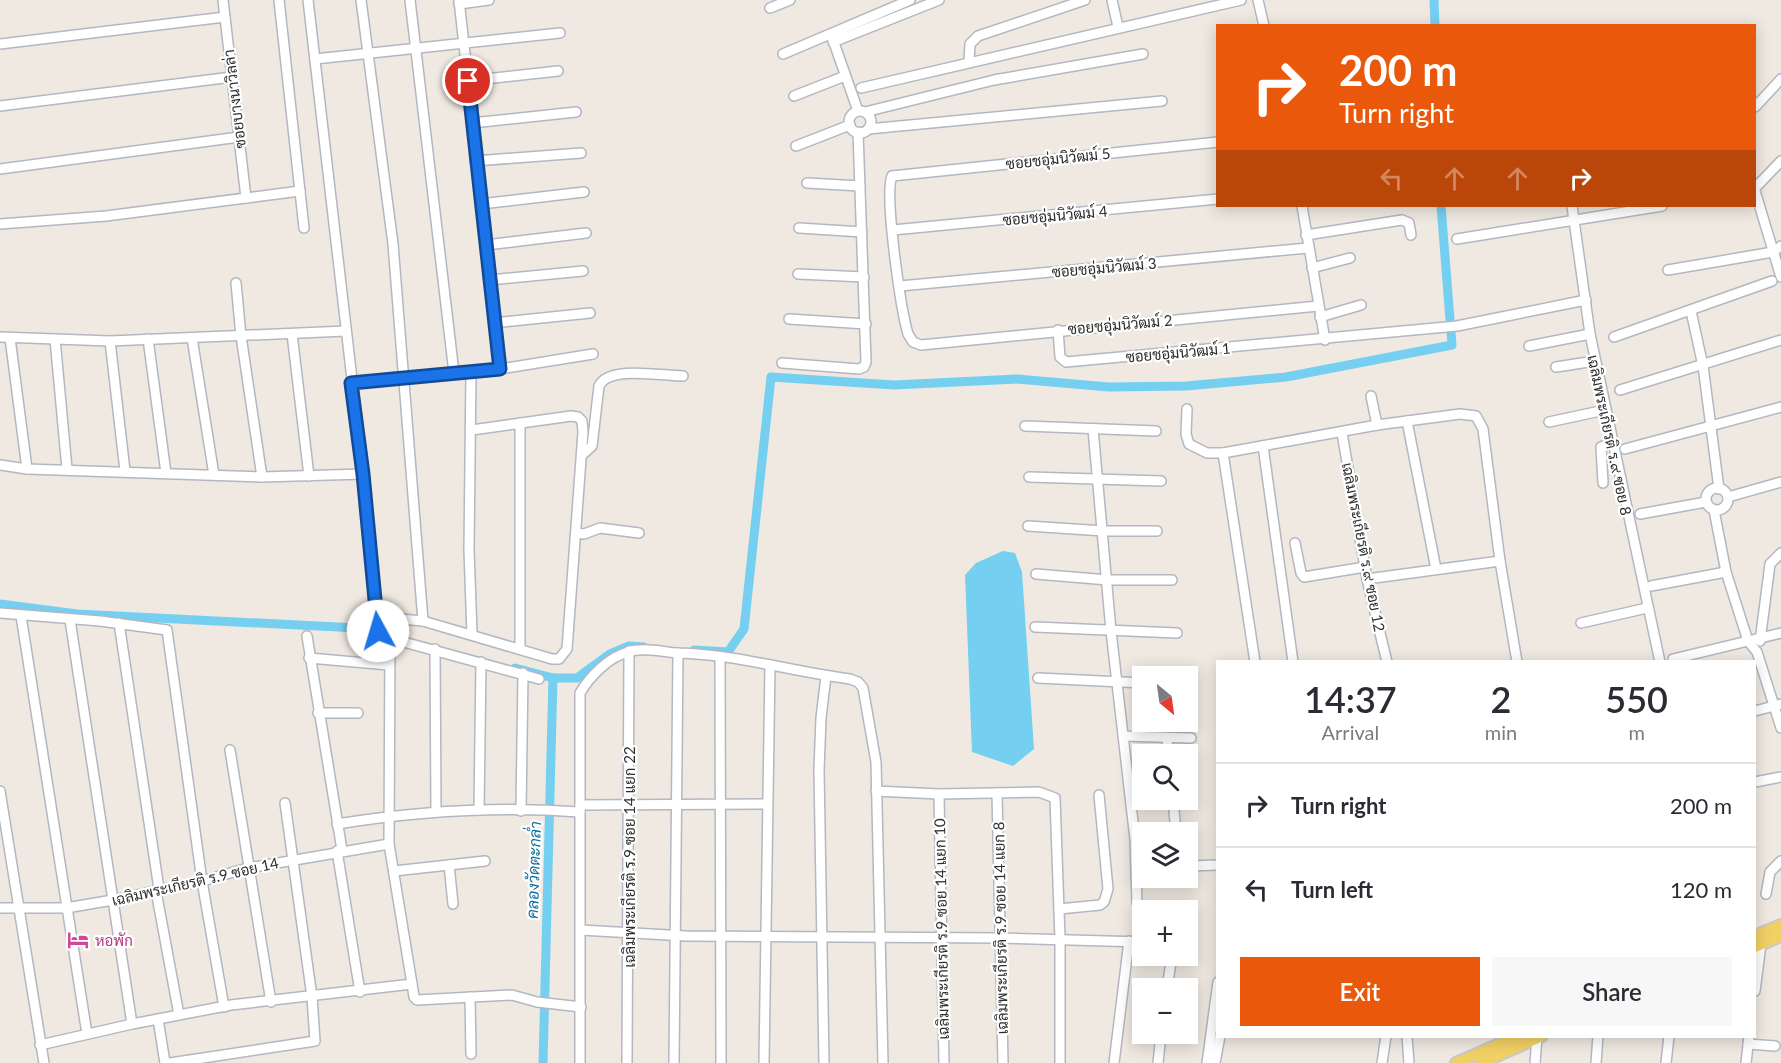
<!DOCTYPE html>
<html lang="en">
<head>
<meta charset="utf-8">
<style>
  body { margin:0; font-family:Lato,Sarabun,sans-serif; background:#f7f7f7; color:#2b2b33; height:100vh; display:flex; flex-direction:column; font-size:22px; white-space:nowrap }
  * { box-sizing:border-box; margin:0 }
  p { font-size:20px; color:#7c7c81 }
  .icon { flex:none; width:33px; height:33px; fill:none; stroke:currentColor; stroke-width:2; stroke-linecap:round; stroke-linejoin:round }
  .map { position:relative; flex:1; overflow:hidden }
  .details { position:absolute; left:1216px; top:660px; width:540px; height:378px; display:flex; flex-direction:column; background:#fff; border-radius:0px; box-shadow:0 3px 15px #0003 }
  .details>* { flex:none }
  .banner { position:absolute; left:1216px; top:24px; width:540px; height:183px; border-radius:0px; box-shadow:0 3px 15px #0003; background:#ea580c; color:#fff; overflow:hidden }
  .needle { width:39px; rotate:151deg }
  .controls { position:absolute; left:1132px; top:666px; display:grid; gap:12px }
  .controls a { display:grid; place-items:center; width:66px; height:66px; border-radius:0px; background:#fff; box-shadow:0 3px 15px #0003; font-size:30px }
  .pin { position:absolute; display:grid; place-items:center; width:51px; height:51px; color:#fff; margin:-26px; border:3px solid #fff; border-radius:50%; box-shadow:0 2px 6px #0007 }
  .me { position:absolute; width:66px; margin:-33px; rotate:354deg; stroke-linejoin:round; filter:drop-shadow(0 0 4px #0008) }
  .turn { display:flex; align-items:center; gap:21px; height:126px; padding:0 24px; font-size:27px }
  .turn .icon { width:78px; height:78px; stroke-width:2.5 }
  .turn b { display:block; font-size:42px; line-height:51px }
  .lanes { display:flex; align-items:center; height:57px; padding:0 24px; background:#0003; justify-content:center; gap:30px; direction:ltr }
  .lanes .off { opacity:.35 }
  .eta { display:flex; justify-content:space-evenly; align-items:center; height:102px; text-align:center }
  .eta b { font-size:36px; font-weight:600; line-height:42px }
  .cta { display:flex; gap:12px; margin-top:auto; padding:12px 24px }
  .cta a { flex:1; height:69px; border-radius:0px; background:#ea580c; color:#fff; font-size:24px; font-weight:600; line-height:69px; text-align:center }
  .cta a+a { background:#f7f7f7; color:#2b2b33 }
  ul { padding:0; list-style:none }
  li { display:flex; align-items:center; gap:18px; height:84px; padding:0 24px; border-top:2px solid #e1e1e2 }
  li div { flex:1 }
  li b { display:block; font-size:22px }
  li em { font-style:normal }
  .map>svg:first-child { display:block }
</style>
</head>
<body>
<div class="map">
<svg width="1781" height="1063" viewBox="0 0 1781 1063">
  <rect width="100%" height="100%" fill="#efe9e1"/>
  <path fill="#75cff0" d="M1003 551 1015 553 1022 572 1034 749 1013 766 972 752 965 575 976 563Z"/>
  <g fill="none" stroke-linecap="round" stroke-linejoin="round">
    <g stroke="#75cff0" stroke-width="9">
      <path d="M1434 0 1435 26"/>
      <path d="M0 604 77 614 358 628 383 634"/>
      <path d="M694 650 728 652 744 629 771 377 894 385 1017 379 1109 387 1186 386 1286 377 1452 345 1441 206"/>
      <path d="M515 668 553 678H577L610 654 629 646 644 647"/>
      <path d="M543 1063 553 678"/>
    </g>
    <defs>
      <g id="minor">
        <path d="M223 0 246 198"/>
        <path d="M279 0 304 228"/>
        <path d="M308 0 363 474 378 635 539 679"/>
        <path d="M361 0 393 244 423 621"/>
        <path d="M410 0 454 373"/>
        <path d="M459 0 500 369"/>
        <path d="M1112 0 1118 27"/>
        <path d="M1258 0 1264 26"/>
        <path d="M459 4 489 0"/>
        <path d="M770 8 790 0"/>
        <path d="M832 37 858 111"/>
        <path d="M833 42 939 0"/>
        <path d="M0 44 225 17"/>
        <path d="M783 54 910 0"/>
        <path d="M315 59 560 33"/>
        <path d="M969 62 970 44 978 36 1085 0"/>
        <path d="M468 81 558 71"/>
        <path d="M861 88 1241 0"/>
        <path d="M794 96 845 76"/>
        <path d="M0 106 232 77"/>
        <path d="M1755 107 1781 79"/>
        <circle cx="860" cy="122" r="11"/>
        <path d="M865 112 994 80 1143 54"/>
        <path d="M472 123 576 112"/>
        <path d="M868 129 1162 101"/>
        <path d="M1218 142 892 176C884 196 901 310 908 334L913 342 921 345 1318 306"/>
        <path d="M796 146 850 125"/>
        <path d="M475 161 581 153"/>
        <path d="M0 169 239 137"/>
        <path d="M807 183 860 186"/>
        <path d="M1755 188 1781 161"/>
        <path d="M1755 191 1781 277"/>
        <path d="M481 204 584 192"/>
        <path d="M1302 206 1325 340"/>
        <path d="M1572 206 1590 334 1660 662"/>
        <path d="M0 224 106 216 300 191"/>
        <path d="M799 228 862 232"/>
        <path d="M893 230 1218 199"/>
        <path d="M1306 235 1402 220 1409 223 1411 235"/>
        <path d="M1457 239 1662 206"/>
        <path d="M486 245 586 233"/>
        <path d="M1312 268 1350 258"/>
        <path d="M1668 270 1773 252 1781 246"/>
        <path d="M798 274 864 277"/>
        <path d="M490 280 583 271"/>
        <path d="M236 283 241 336 262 477"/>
        <path d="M900 286 1308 248"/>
        <path d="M1691 311 1703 366 1719 489"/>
        <path d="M1320 317 1361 305"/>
        <path d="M789 319 866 324"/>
        <path d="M494 323 590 313"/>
        <path d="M1058 330 1060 357 1066 362 1457 326 1586 300"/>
        <path d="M292 334 309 476"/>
        <path d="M0 337 110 341 346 331"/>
        <path d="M1614 337 1772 281"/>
        <path d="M10 338 27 469"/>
        <path d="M192 338 214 475"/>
        <path d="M55 339 67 469"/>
        <path d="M148 339 166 473"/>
        <path d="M110 341 125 471"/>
        <path d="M1529 346 1590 334"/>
        <path d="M782 363 859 369 864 367 866 362 858 132"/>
        <path d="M1556 367 1595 361"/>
        <path d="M471 371 469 550 472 634"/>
        <path d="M351 383 500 369 593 354"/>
        <path d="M1620 390 1781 340"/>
        <path d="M1371 396 1377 425"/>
        <path d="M1187 409 1186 434 1189 444 1207 453H1223L1377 425 1460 414 1476 416 1483 429 1500 561 1517 662"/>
        <path d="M1407 421 1436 569"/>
        <path d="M1549 422 1605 410"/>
        <path d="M1025 426 1156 431"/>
        <path d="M1093 429 1111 631 1135 839 1137 903"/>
        <path d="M1342 433 1367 579 1387 662"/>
        <path d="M1263 446 1293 662"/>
        <path d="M1625 449 1781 407"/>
        <path d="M1223 453 1255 662"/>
        <path d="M582 455 592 446 599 386C609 365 662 376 683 376"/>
        <path d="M0 465 27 469 262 477 363 474"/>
        <path d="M1029 477 1161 481"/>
        <path d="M1603 483 1601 447 1612 442"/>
        <circle cx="1717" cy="499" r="11"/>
        <path d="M1728 497 1781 482"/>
        <path d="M1714 510 1726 572 1748 641 1757 652 1781 728"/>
        <path d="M1640 514 1706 502"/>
        <path d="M1028 526 1104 531H1157"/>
        <path d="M576 533 584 534 600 528 639 533"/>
        <path d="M1295 543 1301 573 1304 577 1365 567"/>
        <path d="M1036 574 1108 580H1172"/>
        <path d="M1367 579 1500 561"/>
        <path d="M1651 586 1726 572"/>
        <path d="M0 613 100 621 167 630 202 881 224 1007"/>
        <path d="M376 613 400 619 423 621 552 659H559L567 649 583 432 582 421 578 417 571 416 472 430"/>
        <path d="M21 616 87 1034"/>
        <path d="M70 620 132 1024"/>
        <path d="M119 623 159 889"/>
        <path d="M1581 623 1647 608"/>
        <path d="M1035 627 1177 633"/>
        <path d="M307 636 342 850"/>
        <path d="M1760 641 1770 564 1781 553"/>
        <path d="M435 649 436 812"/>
        <path d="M520 649V423"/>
        <path d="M309 658 389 665"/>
        <path d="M720 658 721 1063"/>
        <path d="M1673 659 1781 633"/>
        <path d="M1038 678 1143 683"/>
        <path d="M1755 711 1781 704"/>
        <path d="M318 713H358"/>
        <path d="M1123 736 1191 738"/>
        <path d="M1167 738 1168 754"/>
        <path d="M230 750 271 1002"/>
        <path d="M1755 782 1781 777"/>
        <path d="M0 791 44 1063"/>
        <path d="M876 791 939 794 1039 792 1055 798 1060 939V1063"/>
        <path d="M997 793 1003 1063"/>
        <path d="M939 794 944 1063"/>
        <path d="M1173 800 1176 832"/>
        <path d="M580 805 767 804"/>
        <path d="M479 810 481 662"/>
        <path d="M521 811 523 673"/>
        <path d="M337 824C418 811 499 806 580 812"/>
        <path d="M337 851 360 992"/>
        <path d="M449 865 453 904"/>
        <path d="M1188 866 1218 865"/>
        <path d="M394 871 485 861"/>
        <path d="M156 891 179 1015"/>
        <path d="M1766 894 1770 872 1781 861"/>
        <path d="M0 908H66L113 900 202 881 248 868 389 844"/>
        <path d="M1059 909 1100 905 1104 902 1108 889 1099 795"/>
        <path d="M1177 910V908"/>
        <path d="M581 930 686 936 999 938 1143 942"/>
        <path d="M412 984 414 997 417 1000 512 995 537 1002 581 1007"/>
        <path d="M1167 988 1172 956"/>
        <path d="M1755 991 1761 944"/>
        <path d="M470 997 471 1054"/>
        <path d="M158 1019 165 1063"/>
        <path d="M1407 1036 1409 1063"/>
        <path d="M1748 1044 1775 1046"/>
        <path d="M40 1045 132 1024 231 1005 412 984 389 844 390 638"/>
        <path d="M170 1063 315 1041 312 997 285 803"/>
        <path d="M580 1063V693C590 676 609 657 628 652 643 647 663 652 678 653 736 654 793 672 850 679L858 682 863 688 876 762 883 1063"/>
        <path d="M627 1063 629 651"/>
        <path d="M674 1063 678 653"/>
        <path d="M764 1063 770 665"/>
        <path d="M824 1063 819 770 821 718 826 676"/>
        <path d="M1114 1063 1129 941"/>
        <path d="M1158 1063 1161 1034"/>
        <path d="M1207 1063 1218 982"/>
        <path d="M1215 1063 1220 1036"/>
        <path d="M1382 1063 1386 1036"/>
        <path d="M1535 1063 1537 1038"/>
        <path d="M1596 1063 1598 1036"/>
        <path d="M1666 1063 1669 1036"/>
        <path d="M1746 1063 1749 1036"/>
      </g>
      <g id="major">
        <path d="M1755 936 1781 925"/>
        <path d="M1755 947 1781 936"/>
        <path d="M1456 1063 1518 1036"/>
        <path d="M1481 1063 1542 1036"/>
      </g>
    </defs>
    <use href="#minor" stroke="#b4b7c1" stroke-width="12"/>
    <use href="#major" stroke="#c9c9c9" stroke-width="14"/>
    <use href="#minor" stroke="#fff" stroke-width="9"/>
    <use href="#major" stroke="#f2d163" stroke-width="10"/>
  </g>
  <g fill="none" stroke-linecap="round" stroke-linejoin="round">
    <defs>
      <path id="route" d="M378 631 363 474 351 383 500 369 468 81"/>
    </defs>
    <use href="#route" stroke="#114b97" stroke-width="15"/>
    <use href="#route" stroke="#1a73e8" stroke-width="10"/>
  </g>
  <defs>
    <symbol id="hotel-bare" viewBox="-9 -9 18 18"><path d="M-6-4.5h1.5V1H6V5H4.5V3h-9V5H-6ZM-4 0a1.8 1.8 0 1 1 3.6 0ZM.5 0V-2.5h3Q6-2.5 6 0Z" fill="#d1479c" stroke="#fff" stroke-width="2.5" paint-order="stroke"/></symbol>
  </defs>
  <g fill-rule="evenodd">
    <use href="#hotel-bare" x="63" y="925" width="30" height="30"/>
  </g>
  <g text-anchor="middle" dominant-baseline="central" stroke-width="4.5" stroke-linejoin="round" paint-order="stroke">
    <g font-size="15" fill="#2e2e2e" stroke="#fff">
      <text transform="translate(234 99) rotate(-97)">ซอยบางนาวิลล่า</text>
      <text transform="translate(1058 158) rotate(-6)">ซอยชอุ่มนิวัฒม์ 5</text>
      <text transform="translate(1055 215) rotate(-5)">ซอยชอุ่มนิวัฒม์ 4</text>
      <text transform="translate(1104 267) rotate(-5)">ซอยชอุ่มนิวัฒม์ 3</text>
      <text transform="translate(1120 324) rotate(-5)">ซอยชอุ่มนิวัฒม์ 2</text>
      <text transform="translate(1178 352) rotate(-5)">ซอยชอุ่มนิวัฒม์ 1</text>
      <text transform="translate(1610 435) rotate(78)">เฉลิมพระเกียรติ ร.๙ ซอย 8</text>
      <text transform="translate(1364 547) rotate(79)">เฉลิมพระเกียรติ ร.๙ ซอย 12</text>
      <text transform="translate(629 857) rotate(-90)">เฉลิมพระเกียรติ ร.9 ซอย 14 แยก 22</text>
      <text transform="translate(195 881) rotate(-13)">เฉลิมพระเกียรติ ร.9 ซอย 14</text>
      <text transform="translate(1000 928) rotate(-91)">เฉลิมพระเกียรติ ร.9 ซอย 14 แยก 8</text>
      <text transform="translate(941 929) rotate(-91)">เฉลิมพระเกียรติ ร.9 ซอย 14 แยก 10</text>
    </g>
    <g font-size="15" fill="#b23c85" stroke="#fff" text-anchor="start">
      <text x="95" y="940">หอพัก</text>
    </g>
    <g font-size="16" font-style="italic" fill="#0d6fa3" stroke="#fff">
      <text transform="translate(533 870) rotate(-88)">คลองวัดตะกล่ำ</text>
    </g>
  </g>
</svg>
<div class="controls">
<a><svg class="needle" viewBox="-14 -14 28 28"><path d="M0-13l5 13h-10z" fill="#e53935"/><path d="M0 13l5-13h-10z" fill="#7c7c81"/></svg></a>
<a><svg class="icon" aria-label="search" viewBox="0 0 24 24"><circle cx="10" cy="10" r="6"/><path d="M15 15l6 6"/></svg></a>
<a><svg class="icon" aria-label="layers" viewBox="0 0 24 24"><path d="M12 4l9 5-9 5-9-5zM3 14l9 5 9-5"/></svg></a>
<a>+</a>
<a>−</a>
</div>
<div class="pin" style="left:468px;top:81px;background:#d93025"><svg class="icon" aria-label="arrive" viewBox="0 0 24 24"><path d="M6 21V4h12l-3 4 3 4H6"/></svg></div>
<svg class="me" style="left:378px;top:631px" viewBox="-20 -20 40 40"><circle r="19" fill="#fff"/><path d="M0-13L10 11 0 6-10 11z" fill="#1a73e8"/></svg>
<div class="banner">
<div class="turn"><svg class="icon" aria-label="right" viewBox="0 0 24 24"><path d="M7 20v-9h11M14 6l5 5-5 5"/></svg><div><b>200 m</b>Turn right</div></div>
<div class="lanes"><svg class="icon off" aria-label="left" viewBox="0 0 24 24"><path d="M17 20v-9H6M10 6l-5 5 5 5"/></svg><svg class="icon off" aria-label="ahead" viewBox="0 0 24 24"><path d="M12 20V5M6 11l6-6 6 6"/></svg><svg class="icon off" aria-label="ahead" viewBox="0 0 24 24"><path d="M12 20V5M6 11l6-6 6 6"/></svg><svg class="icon" aria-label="right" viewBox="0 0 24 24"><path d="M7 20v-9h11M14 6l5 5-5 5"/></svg></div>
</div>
<section class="details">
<div class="eta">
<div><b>14:37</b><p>Arrival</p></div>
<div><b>2</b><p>min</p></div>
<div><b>550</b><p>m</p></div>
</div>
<ul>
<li><svg class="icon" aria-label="right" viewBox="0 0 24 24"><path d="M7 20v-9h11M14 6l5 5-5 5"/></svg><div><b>Turn right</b></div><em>200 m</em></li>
<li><svg class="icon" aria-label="left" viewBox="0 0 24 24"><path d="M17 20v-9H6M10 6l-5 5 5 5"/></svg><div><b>Turn left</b></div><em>120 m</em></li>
</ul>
<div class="cta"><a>Exit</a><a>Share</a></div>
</section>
</div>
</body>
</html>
